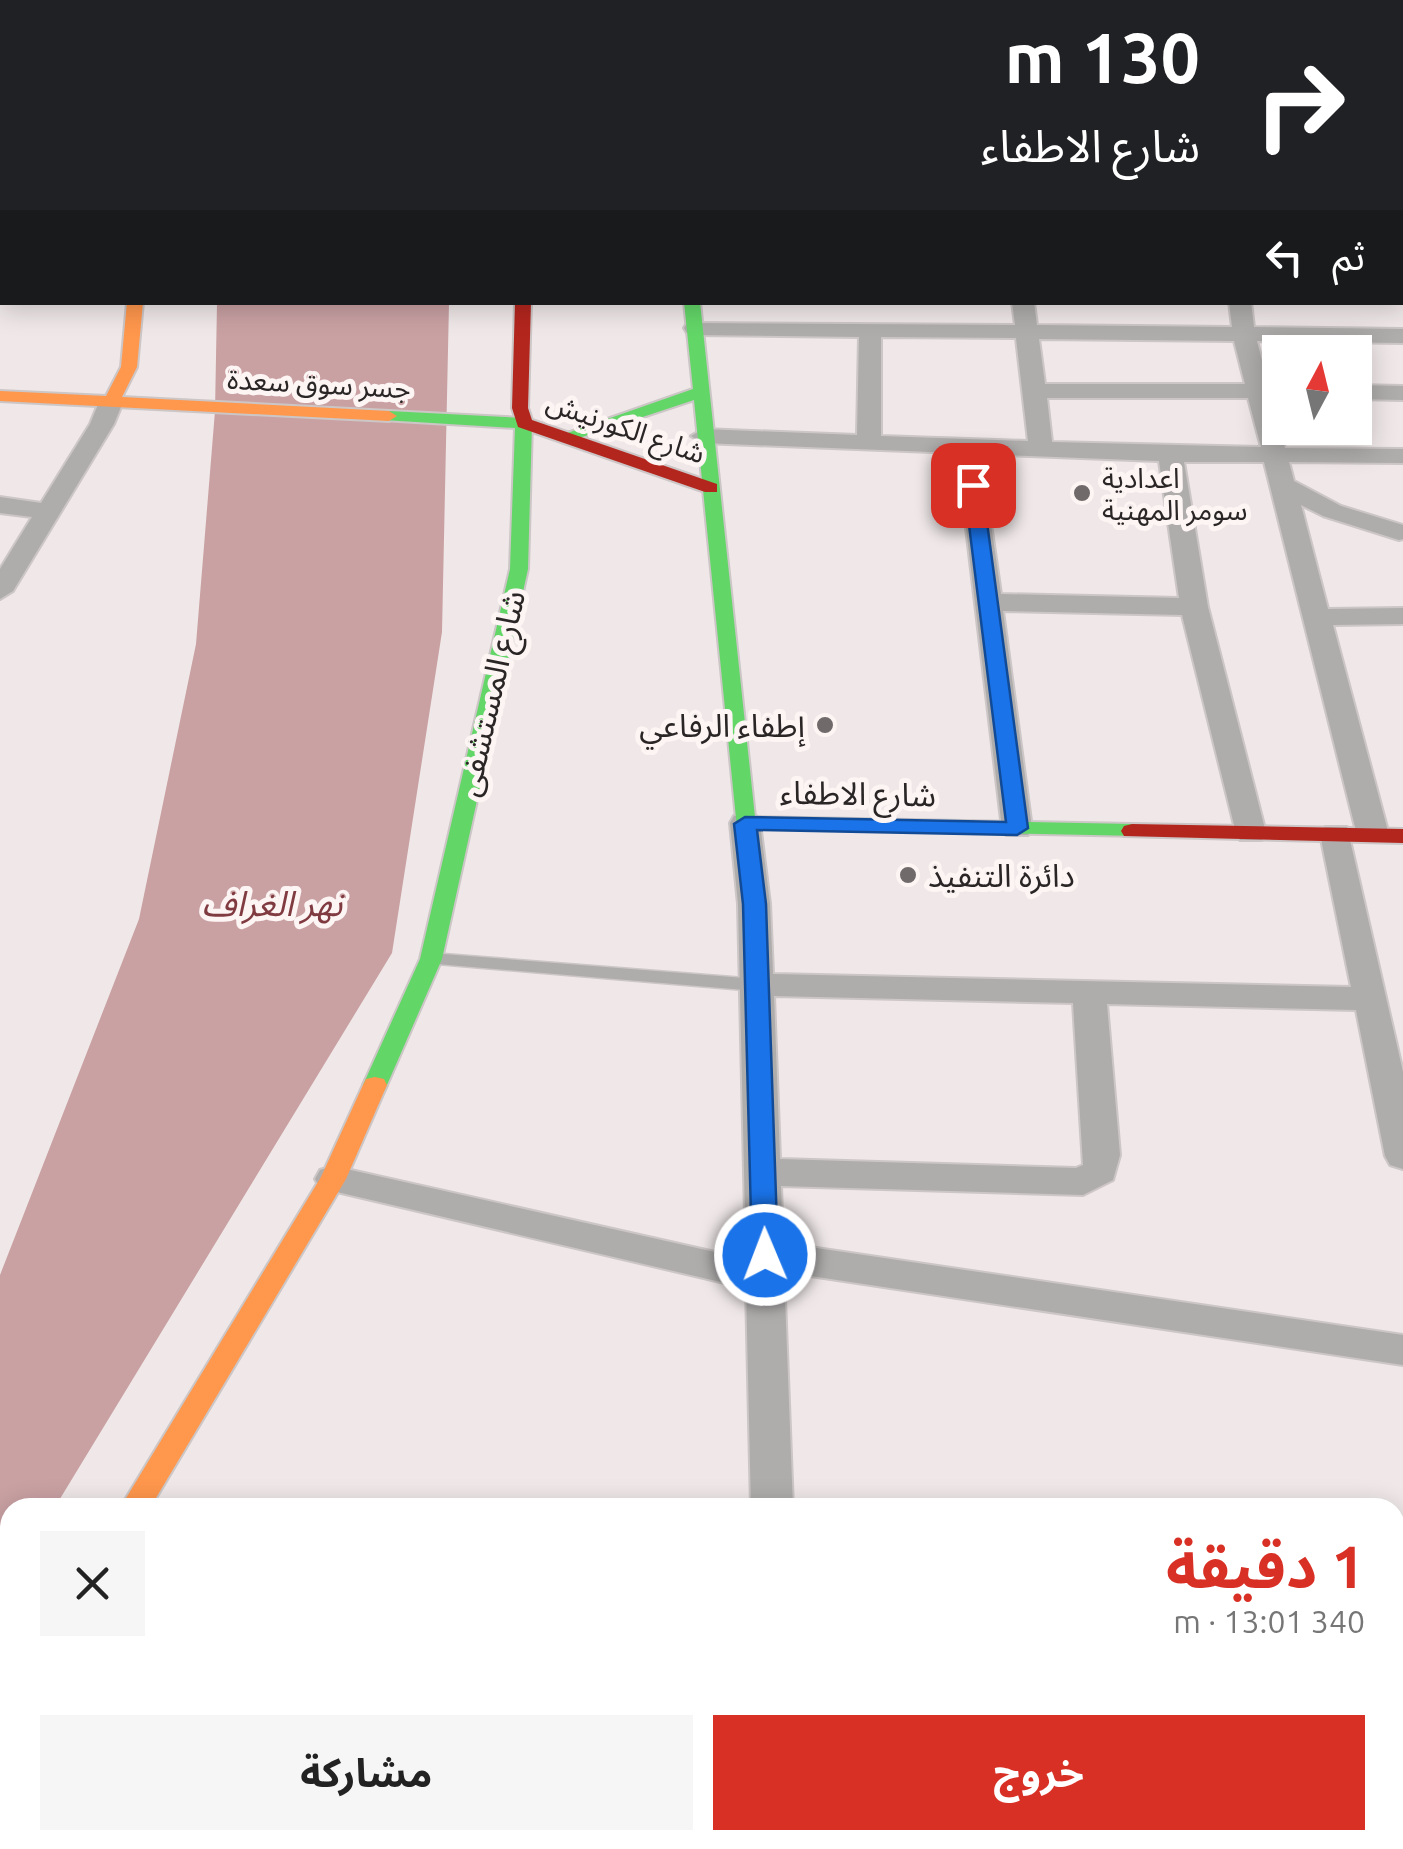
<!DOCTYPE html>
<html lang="ar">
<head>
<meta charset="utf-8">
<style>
  body { margin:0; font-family:Ubuntu,"Noto Sans Arabic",sans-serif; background:#f6f6f6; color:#222; direction:rtl; height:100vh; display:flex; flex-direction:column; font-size:38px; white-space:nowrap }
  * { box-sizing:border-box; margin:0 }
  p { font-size:32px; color:#767676 }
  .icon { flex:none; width:55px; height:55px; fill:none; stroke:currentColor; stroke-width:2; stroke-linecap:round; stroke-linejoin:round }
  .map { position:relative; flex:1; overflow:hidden; direction:ltr }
  .panel { position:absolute; left:0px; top:1498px; width:1405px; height:352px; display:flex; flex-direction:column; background:#fff; border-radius:30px 30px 0 0; box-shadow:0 5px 25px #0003; direction:rtl }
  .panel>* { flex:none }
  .banner { position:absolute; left:0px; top:0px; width:1405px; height:305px; box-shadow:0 5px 25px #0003; direction:rtl; background:#202124; color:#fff; overflow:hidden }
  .needle { width:65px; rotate:7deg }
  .buttons { position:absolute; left:1262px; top:335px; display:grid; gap:20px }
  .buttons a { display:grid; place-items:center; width:110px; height:110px; border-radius:0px; background:#fff; box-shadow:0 5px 25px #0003; font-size:50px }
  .pin { position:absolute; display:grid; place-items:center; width:85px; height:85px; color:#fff; margin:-42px; border-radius:20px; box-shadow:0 5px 15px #0006 }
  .me { position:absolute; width:110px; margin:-55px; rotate:359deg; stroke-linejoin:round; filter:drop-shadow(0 0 8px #0008) }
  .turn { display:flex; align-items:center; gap:35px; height:210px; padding:0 40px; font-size:45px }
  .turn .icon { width:130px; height:130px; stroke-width:2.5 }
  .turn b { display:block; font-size:70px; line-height:85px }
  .then { display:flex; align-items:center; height:95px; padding:0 40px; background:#0003; gap:20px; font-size:38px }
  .round { display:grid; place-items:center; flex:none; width:105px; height:105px; border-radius:0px; background:#f6f6f6 }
  .head { display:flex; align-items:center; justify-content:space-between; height:170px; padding:0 40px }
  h1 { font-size:60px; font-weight:700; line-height:75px; color:#d93025 }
  .action { display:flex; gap:20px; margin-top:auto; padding:20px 40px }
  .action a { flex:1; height:115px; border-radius:0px; background:#d93025; color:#fff; font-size:40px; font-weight:700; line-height:115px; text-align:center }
  .action a+a { background:#f6f6f6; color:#222 }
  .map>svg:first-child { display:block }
</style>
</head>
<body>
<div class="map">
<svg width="1403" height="1849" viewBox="0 0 1403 1849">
  <rect width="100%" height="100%" fill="#f0e8e8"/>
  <rect fill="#e7d8d8" x="812" y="1840" width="574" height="9"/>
  <path fill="#c9a1a3" d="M217 303H449L442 632 392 953 55 1507 10 1508V1588L0 1614V1275L139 919 196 644 215 411Z"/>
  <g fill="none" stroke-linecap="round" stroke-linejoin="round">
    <defs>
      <path id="lane" d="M431 953 757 979 766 985 757 991 425 963 422 959Z"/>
      <g id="street">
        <path d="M968 0H986L988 2H970Z"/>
        <path d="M1177 0H1195L1196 2H1179Z"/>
        <rect x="1402" y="103" width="1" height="12"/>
        <rect x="0" y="119" width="2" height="12"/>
        <rect x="0" y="224" width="2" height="12"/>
        <rect x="1402" y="224" width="1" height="12"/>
        <rect x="1402" y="272" width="1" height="14"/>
        <path d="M1012 302H1034L1037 325 1232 327 1229 302H1251L1254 327 1403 329V343L1257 341 1268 384H1280V398H1272L1285 448 1403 449V463L1289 462 1294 481 1341 506 1403 525V539L1399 540 1323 516 1301 505 1328 609 1403 608V624L1333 625 1389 835 1384 842H1362L1357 835 1264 462H1184L1208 607 1266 833 1262 840H1240L1236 833 1182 615 1003 611 1032 828 1028 835H1006L1002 828 957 453 703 443 691 436 703 429 857 435 859 337 695 335 687 333 684 328 687 323 1015 325ZM881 337 1016 338 1028 441 881 436ZM1039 339 1234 341 1245 384H1045ZM1047 398H1248L1261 447 1052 442ZM981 454 1159 461 1179 598 1001 594Z"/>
        <path d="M1355 385 1403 386V400L1355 399Z"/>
        <path d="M111 395 123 402 114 424 13 591 0 599V569L32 517 0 513V497L41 503 90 424 99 402Z"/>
        <path d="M745 814 756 816 760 823 770 904 773 974 1351 987 1320 834 1325 827H1347L1403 1072V1169L1390 1165 1385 1156 1356 1010 1107 1004 1120 1155 1113 1180 1083 1195 781 1186 783 1243 1403 1335V1365L784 1272 793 1508H751L746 1288 320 1188 315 1179 320 1170 333 1166 746 1259 738 904 730 823 734 816ZM774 996 1073 1003 1083 1165 1076 1168 780 1159Z"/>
        <path d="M1395 1595 1403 1596V1634L1395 1633Z"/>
        <path d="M707 1840H755L754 1849H706Z"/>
      </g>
      <g id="fast">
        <path d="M0 0H27L28 1 0 5Z"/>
        <path d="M117 0H134L135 2H119Z"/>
        <rect x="526" y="0" width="12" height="2"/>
        <path d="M684 302H700L755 817 1132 824 1140 826 1143 831 1140 836 737 828 694 400 570 441 564 442 556 437 693 389Z"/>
        <path d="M389 411 524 418 532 423 528 569 442 959 387 1085 384 1091H366L363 1085 420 959 510 569 515 428 383 420V412Z"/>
      </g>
      <g id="slow">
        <path d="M127 302H143L137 367 122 397 389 411 397 416 389 421 0 401V391L106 396 121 367Z"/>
        <path d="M375 1077 384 1079 387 1085 346 1179 150 1508H120L321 1177 363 1085 366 1079Z"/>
        <path d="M10 1744V1812L0 1816V1748Z"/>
      </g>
      <g id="jam">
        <path d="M655 0H667L668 2H656Z"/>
        <path d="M515 302H531L528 408 532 420 717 484V492H705L518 427 512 408Z"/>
        <path d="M1132 824 1403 829V843L1124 836 1121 831 1124 826Z"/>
      </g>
    </defs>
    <use href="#lane" stroke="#ccc6c6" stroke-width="3"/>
    <use href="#street" stroke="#ccc6c6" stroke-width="4"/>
    <use href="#fast" stroke="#ccc6c6" stroke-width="4"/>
    <use href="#slow" stroke="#ccc6c6" stroke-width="4"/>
    <use href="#jam" stroke="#ccc6c6" stroke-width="4"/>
    <use href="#lane" fill="#afacac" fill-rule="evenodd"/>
    <use href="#street" fill="#afacac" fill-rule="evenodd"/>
    <use href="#fast" fill="#63d668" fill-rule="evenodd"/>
    <use href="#slow" fill="#ff974d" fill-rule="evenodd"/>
    <use href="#jam" fill="#b3261e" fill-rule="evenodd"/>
  </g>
  <path fill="#1a73e8" stroke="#114b97" stroke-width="2.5" d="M973 480 982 485 1028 828 1017 835 757 830 766 904 778 1255 774 1262H756L752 1255 743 904 734 824 745 817 1006 822 964 485Z"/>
  <g fill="#706a6a" stroke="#fdf4f4" stroke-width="4">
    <circle cx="1082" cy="493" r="10"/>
    <circle cx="825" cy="725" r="10"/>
    <circle cx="908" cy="875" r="10"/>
  </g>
  <g text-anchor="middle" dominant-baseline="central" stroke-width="10" stroke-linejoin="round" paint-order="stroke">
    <g font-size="28" fill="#2b2626" stroke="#fdf4f4">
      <text transform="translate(319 383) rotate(3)">جسر سوق سعدة</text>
      <text transform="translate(626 427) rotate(19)">شارع الكورنيش</text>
    </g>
    <g font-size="28" fill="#2b2626" stroke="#fdf4f4" text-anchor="start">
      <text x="1102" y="477">اعدادية<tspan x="1102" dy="32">سومر المهنية</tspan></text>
    </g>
    <g font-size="32" fill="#2b2626" stroke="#fdf4f4">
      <text transform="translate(490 693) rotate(-77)">شارع المستشفى</text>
      <text transform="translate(858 793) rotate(1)">شارع الاطفاء</text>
    </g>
    <g font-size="32" fill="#2b2626" stroke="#fdf4f4" text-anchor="end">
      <text x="805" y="725">إطفاء الرفاعي</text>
      <text x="928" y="875" text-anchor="start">دائرة التنفيذ</text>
    </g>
    <g font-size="35" font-style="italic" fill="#803b41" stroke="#fdf4f4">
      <text x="272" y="903">نهر الغراف</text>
    </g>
  </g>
</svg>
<div class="buttons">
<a><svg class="needle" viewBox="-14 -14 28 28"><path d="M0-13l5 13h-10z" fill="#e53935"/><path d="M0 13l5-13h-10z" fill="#767676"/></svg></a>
</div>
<div class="pin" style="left:973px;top:485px;background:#d93025"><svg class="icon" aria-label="arrive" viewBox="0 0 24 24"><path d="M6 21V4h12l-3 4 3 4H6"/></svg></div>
<svg class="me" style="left:765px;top:1255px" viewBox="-20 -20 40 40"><circle r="17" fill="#1a73e8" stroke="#fff" stroke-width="3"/><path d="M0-11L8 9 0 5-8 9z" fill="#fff"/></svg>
<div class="banner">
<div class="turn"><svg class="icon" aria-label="right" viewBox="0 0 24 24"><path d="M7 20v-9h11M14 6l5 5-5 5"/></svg><div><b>130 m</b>شارع الاطفاء</div></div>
<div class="then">ثم<svg class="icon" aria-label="left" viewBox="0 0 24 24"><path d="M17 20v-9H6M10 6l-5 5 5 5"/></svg></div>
</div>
<section class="panel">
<div class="head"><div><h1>1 دقيقة</h1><p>340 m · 13:01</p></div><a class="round"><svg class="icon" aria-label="close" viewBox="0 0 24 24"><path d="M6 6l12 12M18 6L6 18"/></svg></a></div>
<div class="action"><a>خروج</a><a>مشاركة</a></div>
</section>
</div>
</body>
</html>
